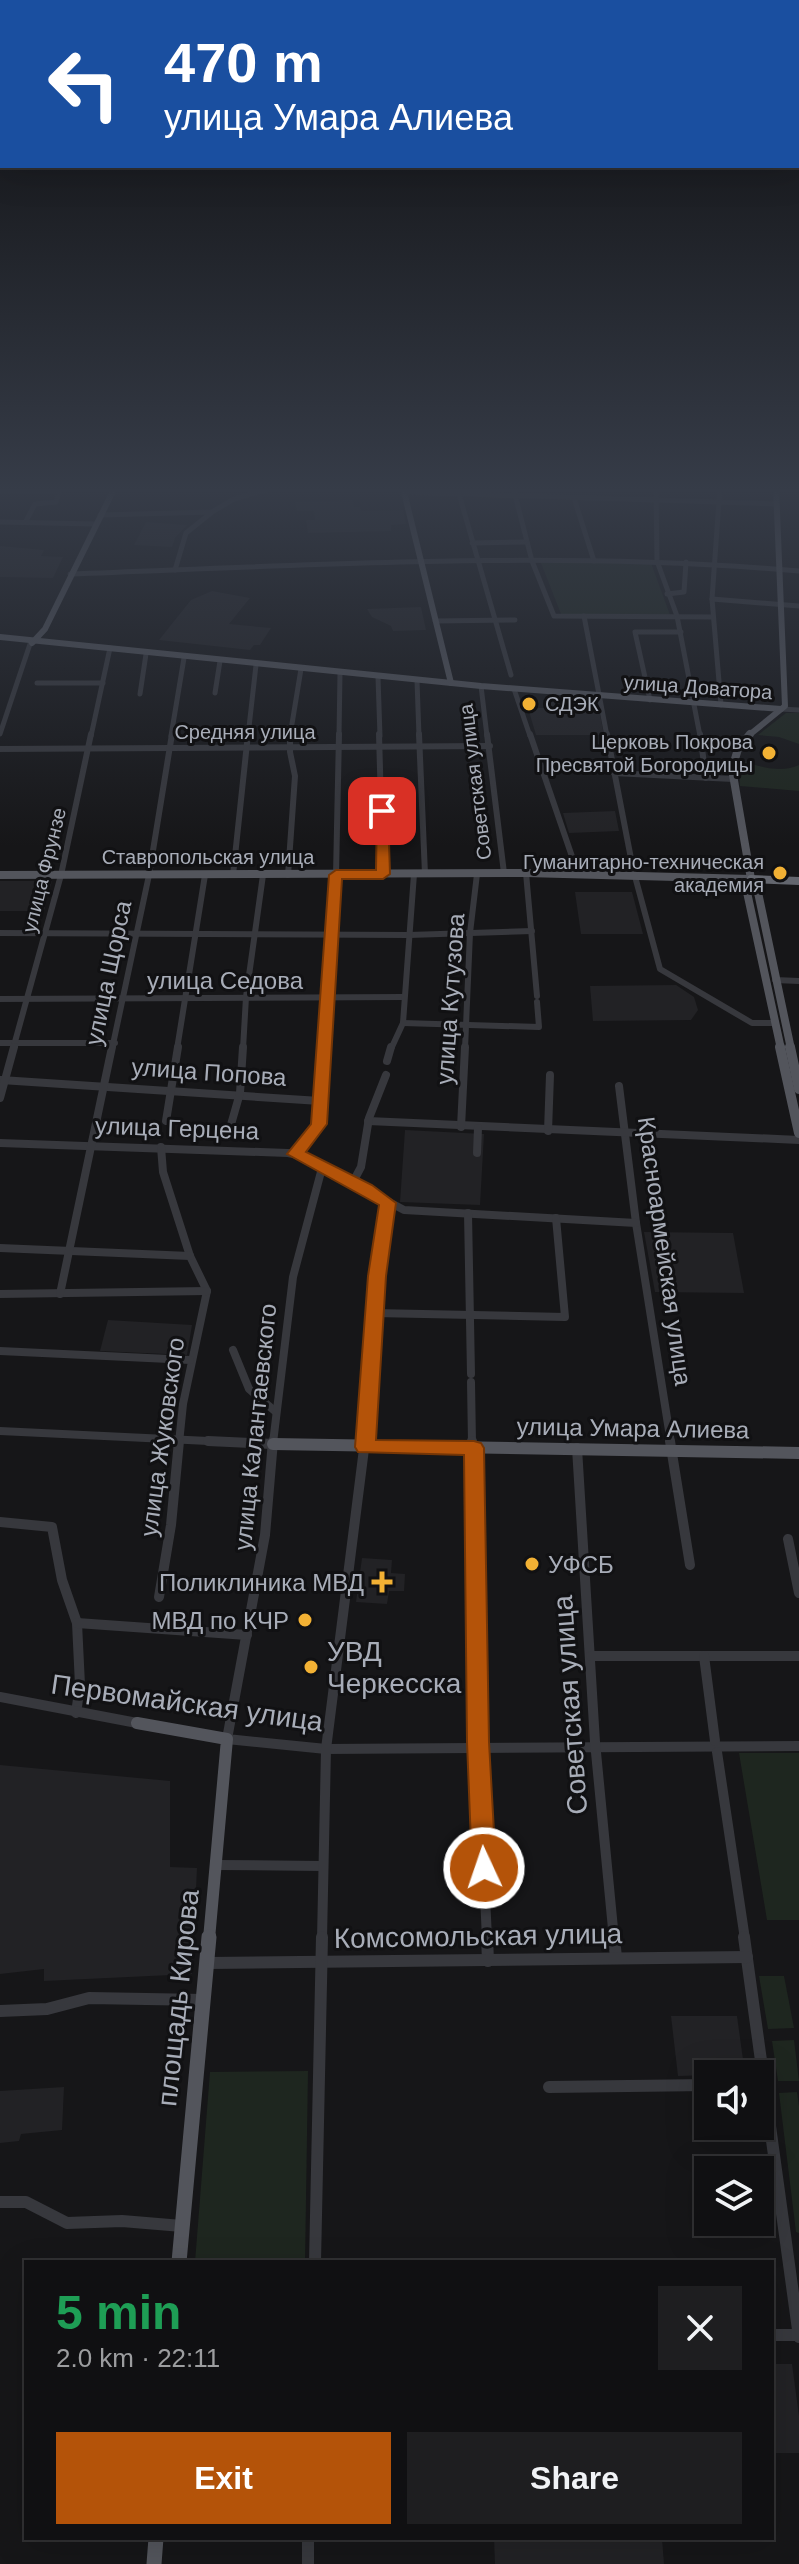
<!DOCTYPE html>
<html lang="en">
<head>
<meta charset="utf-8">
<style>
  body { margin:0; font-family:Arial,sans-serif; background:#1e1e20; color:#f1f3f6; height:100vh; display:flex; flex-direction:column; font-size:30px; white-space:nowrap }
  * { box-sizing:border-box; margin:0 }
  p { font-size:26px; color:#9c9d9f }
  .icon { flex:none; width:44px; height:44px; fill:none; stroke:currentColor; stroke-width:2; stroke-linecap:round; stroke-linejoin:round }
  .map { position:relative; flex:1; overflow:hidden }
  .side { position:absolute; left:24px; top:2260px; width:750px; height:280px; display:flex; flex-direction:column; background:#101012; border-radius:0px; box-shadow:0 8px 32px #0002,0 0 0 2px #303032 }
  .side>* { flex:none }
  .guide { position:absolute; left:0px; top:0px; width:800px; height:168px; box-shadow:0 8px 32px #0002,0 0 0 2px #303032; background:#1a4fa0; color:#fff; overflow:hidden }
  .tools { position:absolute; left:694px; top:2060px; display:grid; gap:16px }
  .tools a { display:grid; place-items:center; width:80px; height:80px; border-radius:0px; background:#101012; box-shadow:0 8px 32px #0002,0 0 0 2px #303032; font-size:40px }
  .pin { position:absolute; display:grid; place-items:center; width:68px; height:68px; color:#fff; margin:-34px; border-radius:16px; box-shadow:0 4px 12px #0006 }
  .me { position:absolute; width:88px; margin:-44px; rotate:357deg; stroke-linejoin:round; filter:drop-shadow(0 0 6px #0008) }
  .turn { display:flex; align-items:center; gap:28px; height:168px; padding:0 32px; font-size:36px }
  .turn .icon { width:104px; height:104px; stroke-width:2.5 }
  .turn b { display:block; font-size:56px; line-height:68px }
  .round { display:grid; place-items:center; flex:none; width:84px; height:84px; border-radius:0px; background:#1e1e20 }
  .headline { display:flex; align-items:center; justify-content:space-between; height:136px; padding:0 32px }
  h1 { font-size:48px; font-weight:700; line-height:60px; color:#1e9e55 }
  .cta { display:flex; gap:16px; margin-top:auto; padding:16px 32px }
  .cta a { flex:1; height:92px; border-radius:0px; background:#b45309; color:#fff; font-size:32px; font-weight:700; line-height:92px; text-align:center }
  .cta a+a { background:#1e1e20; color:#f1f3f6 }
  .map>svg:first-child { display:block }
</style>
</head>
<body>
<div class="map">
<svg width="799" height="2564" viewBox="0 0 799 2564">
  <rect width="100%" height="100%" fill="#161618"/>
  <g fill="#222225">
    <path d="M353 500 354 507H360L361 511 403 510 406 524 391 525V531L308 533 306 520H315L314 511H297L295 502Z"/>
    <path d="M146 522 187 525 175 538 172 547 134 545Z"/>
    <path d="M0 546 44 550 41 556 63 557 53 578 0 577Z"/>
    <path d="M212 591 250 598 229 624 271 628 260 645H254L250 650 159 640 191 600Z"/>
    <path d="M421 607 426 630 393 631 391 626 372 617 367 609Z"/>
    <path d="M545 698 594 702 598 705 604 735H536L528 708H546Z"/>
    <path d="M615 811 619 831 569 833 563 813Z"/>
    <path d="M0 881H52L44 911H0Z"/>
    <path d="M575 892H632L643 934H581Z"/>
    <path d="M676 985 694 997 698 1010 691 1020 593 1021 590 986Z"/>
    <path d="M405 1130 484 1134 480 1205 400 1202Z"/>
    <path d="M644 1232 733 1233 744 1293 655 1292Z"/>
    <path d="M108 1320 192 1325 187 1355 100 1351Z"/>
    <path d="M362 1558 392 1560 391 1573 405 1574 404 1591H389L387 1604 356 1602Z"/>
    <path d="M0 1765 170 1781V1867L197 1868 192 1974 44 1981V1969L0 1974Z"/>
    <path d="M671 2016H737L745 2074 678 2076Z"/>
    <path d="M64 2087 62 2130 21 2134 19 2141 0 2143V2091Z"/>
    <path d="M772 2364H792L799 2416V2453H772Z"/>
    <path d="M494 2538H662L664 2564H495Z"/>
  </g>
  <g fill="#1e261f">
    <path d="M541 563H651L670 615 561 614Z"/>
    <path d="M786 713H799V744L779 737 758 735Z"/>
    <path d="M739 760C757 766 781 774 799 765V791L740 786Z"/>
    <path d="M739 1753H799V1920H767Z"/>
    <path d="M759 1976H784L794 2028 768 2029Z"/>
    <path d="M794 2040 799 2081H778L772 2041Z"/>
    <path d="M308 2071 305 2262H195L210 2072Z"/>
    <path d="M797 2092 799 2106V2233L796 2232 779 2093Z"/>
  </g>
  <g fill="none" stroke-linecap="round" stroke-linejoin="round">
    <g stroke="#37383d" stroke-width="5">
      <path d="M403 487 404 492 776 504"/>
      <path d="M513 487 532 561 554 616 713 617"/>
      <path d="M656 487 657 561 677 616 700 736"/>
      <path d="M720 487 712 599 721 705"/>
      <path d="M0 490 59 492 56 502 35 504 26 521"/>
      <path d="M459 494 511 675"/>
      <path d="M574 498 594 561"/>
      <path d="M100 515 212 512 234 499 276 487"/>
      <path d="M0 522 95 524"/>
      <path d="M472 543 527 542"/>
      <path d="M175 570 186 533 211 513"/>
      <path d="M70 574C312 565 557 550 799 571"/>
      <path d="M667 594 684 592 686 562"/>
      <path d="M712 599 799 606"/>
      <path d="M584 616 607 736"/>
      <path d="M435 621 515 620"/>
      <path d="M378 677 380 736"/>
      <path d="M417 681 419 736"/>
      <path d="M37 683H103"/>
      <path d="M481 686 487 736"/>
      <path d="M514 689 530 736"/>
      <path d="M215 693 220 661"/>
      <path d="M140 694 146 654"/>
      <path d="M650 700 635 632H681"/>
      <path d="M781 709 799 710"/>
      <path d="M0 734 30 644"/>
      <path d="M91 736 110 648"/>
      <path d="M171 736 184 658"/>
      <path d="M248 736 256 665"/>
      <path d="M290 736 301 669"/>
      <path d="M339 736 340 673"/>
    </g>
    <g stroke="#37383d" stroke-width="6">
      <path d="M379 734 383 874"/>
      <path d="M419 734 425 874"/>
      <path d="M487 734 504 873"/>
      <path d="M530 734 578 874"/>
      <path d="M607 734 633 869 660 969 752 1023H776"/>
      <path d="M700 734 706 778"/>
      <path d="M0 749 490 746"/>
      <path d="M614 773 733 779"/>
      <path d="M526 873 537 996"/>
      <path d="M233 875 248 734"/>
      <path d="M288 875 295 776 290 752V734"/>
      <path d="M0 933 409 935 532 931"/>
      <path d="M775 980 799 981"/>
      <path d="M0 999 403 997"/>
      <path d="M403 1023 539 1027 537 1002"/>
      <path d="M0 1043H115"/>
      <path d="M13 1049 61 875 91 734"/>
      <path d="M112 1049 149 875 172 734"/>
      <path d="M177 1049 205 875"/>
      <path d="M243 1049 246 997 263 875"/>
      <path d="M324 1049 336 875 339 734"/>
      <path d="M391 1049 403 1023 414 874"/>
      <path d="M465 1049 470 933 477 874"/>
    </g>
    <g stroke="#37383d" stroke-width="8">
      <path d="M387 1061 391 1047"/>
      <path d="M1 1080 320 1101"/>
      <path d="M619 1086 636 1223 671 1443"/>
      <path d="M0 1098 14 1047"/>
      <path d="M166 1121 178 1047"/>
      <path d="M368 1121 799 1140"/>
      <path d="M461 1127 465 1047"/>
      <path d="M230 1128 240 1093 243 1047"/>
      <path d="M548 1131 550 1075"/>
      <path d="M0 1143 288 1153 303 1156 404 1210 636 1223"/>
      <path d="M161 1147 163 1172 190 1256 207 1291 183 1404 179 1443"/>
      <path d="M477 1153 478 1128"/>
      <path d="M296 1154 319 1124 324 1047"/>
      <path d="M353 1182 361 1167 369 1118 386 1075"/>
      <path d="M468 1213 471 1374"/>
      <path d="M0 1248 190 1256"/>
      <path d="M0 1294 207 1291"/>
      <path d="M60 1294 112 1047"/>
      <path d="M374 1313 565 1317 556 1218"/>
      <path d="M233 1350 249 1389 276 1412"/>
      <path d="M0 1351 190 1360"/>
      <path d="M471 1382 472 1443"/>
      <path d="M0 1431 250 1443"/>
      <path d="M273 1443 293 1277 322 1168"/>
      <path d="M365 1443 377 1276 388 1203"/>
    </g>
    <g stroke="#37383d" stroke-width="10">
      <path d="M208 1441 273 1444"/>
      <path d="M273 1441 265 1535 227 1739 326 1749 799 1746"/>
      <path d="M472 1441 478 1742 487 1939"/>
      <path d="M670 1441 690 1565"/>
      <path d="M577 1448 595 1742 614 1939"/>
      <path d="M0 1522 52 1527 62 1580 77 1623 80 1685 76 1713"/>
      <path d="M788 1539 799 1593"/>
      <path d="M159 1597 171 1525 179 1441"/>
      <path d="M77 1623 247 1635"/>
      <path d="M591 1656H799"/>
      <path d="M704 1656 715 1741"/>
      <path d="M0 1697 137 1723"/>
      <path d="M717 1752 745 1939"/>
      <path d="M217 1865 323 1866"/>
      <path d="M322 1939 326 1749 365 1441"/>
    </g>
    <g stroke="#37383d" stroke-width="12">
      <path d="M487 1937 488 1961"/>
      <path d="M614 1937 616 1958"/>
      <path d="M744 1937 799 2337"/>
      <path d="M209 1963 747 1957"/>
      <path d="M0 2011 47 2009 89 1998 204 2000"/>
      <path d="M549 2087 708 2085"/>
      <path d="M0 2202H26L67 2223 122 2221 182 2226"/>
      <path d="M315 2262 322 1937"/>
      <path d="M772 2335H799"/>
      <path d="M308 2538V2564"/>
    </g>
    <g stroke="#53555c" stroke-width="6">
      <path d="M404 492 451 683"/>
      <path d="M0 637 481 686 781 709"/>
      <path d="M32 643 45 629 115 487"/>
      <path d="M748 736 785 706 776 487"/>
    </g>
    <g stroke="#53555c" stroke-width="8">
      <path d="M750 734 738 749 732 769 751 879 756 883 791 1049"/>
      <path d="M0 875 526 873 751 879"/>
      <path d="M751 879 745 883 781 1049"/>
    </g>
    <g stroke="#53555c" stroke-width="10">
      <path d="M780 1047 799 1133"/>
      <path d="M790 1047 799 1089"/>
    </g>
    <g stroke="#53555c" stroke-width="12">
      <path d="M273 1444 799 1453"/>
      <path d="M137 1723 227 1739 209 1939"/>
    </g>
    <g stroke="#53555c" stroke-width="15">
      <path d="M179 2262 209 1937"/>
      <path d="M154 2564 156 2538"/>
    </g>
    <path stroke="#63666e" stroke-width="8" d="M751 879 799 881"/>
  </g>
  <linearGradient id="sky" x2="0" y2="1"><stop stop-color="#0c0c0d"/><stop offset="0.58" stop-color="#363c48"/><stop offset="1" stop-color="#363c48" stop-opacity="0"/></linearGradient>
  <rect width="799" height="846" fill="url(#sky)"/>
  <path fill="#b45309" stroke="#753606" stroke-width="2" d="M377 808 388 811 390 874 383 879H342L327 1124 306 1152 372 1185 396 1203 386 1276 376 1440 474 1441 481 1443 484 1448 489 1742 496 1868 492 1875 484 1878 475 1875 472 1868 467 1742 464 1455 358 1452 355 1447 368 1276 379 1205 287 1154 311 1124 329 875 336 870H376Z"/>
  <g fill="#f2b134" stroke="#111113" stroke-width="3">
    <circle cx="529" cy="704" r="8"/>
    <circle cx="769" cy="753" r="8"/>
    <circle cx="780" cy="873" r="8"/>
    <circle cx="532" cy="1564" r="8"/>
    <path d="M378 1570h8v8h8v8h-8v8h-8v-8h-8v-8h8z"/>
    <circle cx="305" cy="1620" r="8"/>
    <circle cx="311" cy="1667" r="8"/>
  </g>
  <g text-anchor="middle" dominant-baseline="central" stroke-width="6" stroke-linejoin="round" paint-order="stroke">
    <g font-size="20" fill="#a8adb8" stroke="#111113">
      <text transform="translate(698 687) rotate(4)">улица Доватора</text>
      <text x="245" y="732">Средняя улица</text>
      <text transform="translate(475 782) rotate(-97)">Советская улица</text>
      <text x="208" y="857">Ставропольская улица</text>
      <text transform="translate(44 870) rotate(-76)">улица Фрунзе</text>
    </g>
    <g font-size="20" fill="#a8adb8" stroke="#111113" text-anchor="end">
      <text x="545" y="704" text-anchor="start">СДЭК</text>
      <text x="753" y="742">Церковь Покрова<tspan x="753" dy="23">Пресвятой Богородицы</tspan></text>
      <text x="764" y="862">Гуманитарно-техническая<tspan x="764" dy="23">академия</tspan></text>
    </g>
    <g font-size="24" fill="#a8adb8" stroke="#111113">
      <text transform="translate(108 973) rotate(-78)">улица Щорса</text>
      <text x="225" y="980">улица Седова</text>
      <text transform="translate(450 999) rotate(-86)">улица Кутузова</text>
      <text transform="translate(209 1072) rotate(4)">улица Попова</text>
      <text transform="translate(177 1128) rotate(2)">улица Герцена</text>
      <text transform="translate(665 1251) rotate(82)">Красноармейская улица</text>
      <text transform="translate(255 1427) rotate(-84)">улица Калантаевского</text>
      <text transform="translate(633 1428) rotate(1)">улица Умара Алиева</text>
      <text transform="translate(162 1437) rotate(-82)">улица Жуковского</text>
    </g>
    <g font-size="24" fill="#a8adb8" stroke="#111113" text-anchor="end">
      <text x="548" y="1564" text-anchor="start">УФСБ</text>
      <text x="364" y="1582">Поликлиника МВД</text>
      <text x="289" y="1620">МВД по КЧР</text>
    </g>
    <g font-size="28" fill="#a8adb8" stroke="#111113" text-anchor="start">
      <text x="327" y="1651">УВД<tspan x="327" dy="32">Черкесска</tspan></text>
    </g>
    <g font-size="28" fill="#a8adb8" stroke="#111113">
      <text transform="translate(187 1703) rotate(8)">Первомайская улица</text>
      <text transform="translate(570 1705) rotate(-94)">Советская улица</text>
      <text transform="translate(478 1936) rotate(-1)">Комсомольская улица</text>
      <text transform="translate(178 1998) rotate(-84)">площадь Кирова</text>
    </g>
  </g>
</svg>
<div class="tools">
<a><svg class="icon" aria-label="sound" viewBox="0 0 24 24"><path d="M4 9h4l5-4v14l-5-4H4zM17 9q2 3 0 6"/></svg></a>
<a><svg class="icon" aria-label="layers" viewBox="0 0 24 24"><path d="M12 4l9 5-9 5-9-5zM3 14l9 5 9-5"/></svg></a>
</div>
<div class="pin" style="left:382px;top:811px;background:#d93025"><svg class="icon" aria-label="arrive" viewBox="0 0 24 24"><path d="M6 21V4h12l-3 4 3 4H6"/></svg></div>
<svg class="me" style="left:484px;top:1868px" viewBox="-20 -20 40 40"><circle r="17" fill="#b45309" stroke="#fff" stroke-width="3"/><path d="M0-11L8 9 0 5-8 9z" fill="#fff"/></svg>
<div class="guide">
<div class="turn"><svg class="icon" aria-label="left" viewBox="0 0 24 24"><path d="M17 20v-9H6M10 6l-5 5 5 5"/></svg><div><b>470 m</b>улица Умара Алиева</div></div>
</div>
<section class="side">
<div class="headline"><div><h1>5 min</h1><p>2.0 km · 22:11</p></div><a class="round"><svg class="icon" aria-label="close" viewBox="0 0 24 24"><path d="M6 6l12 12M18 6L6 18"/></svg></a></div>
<div class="cta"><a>Exit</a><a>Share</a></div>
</section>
</div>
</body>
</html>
